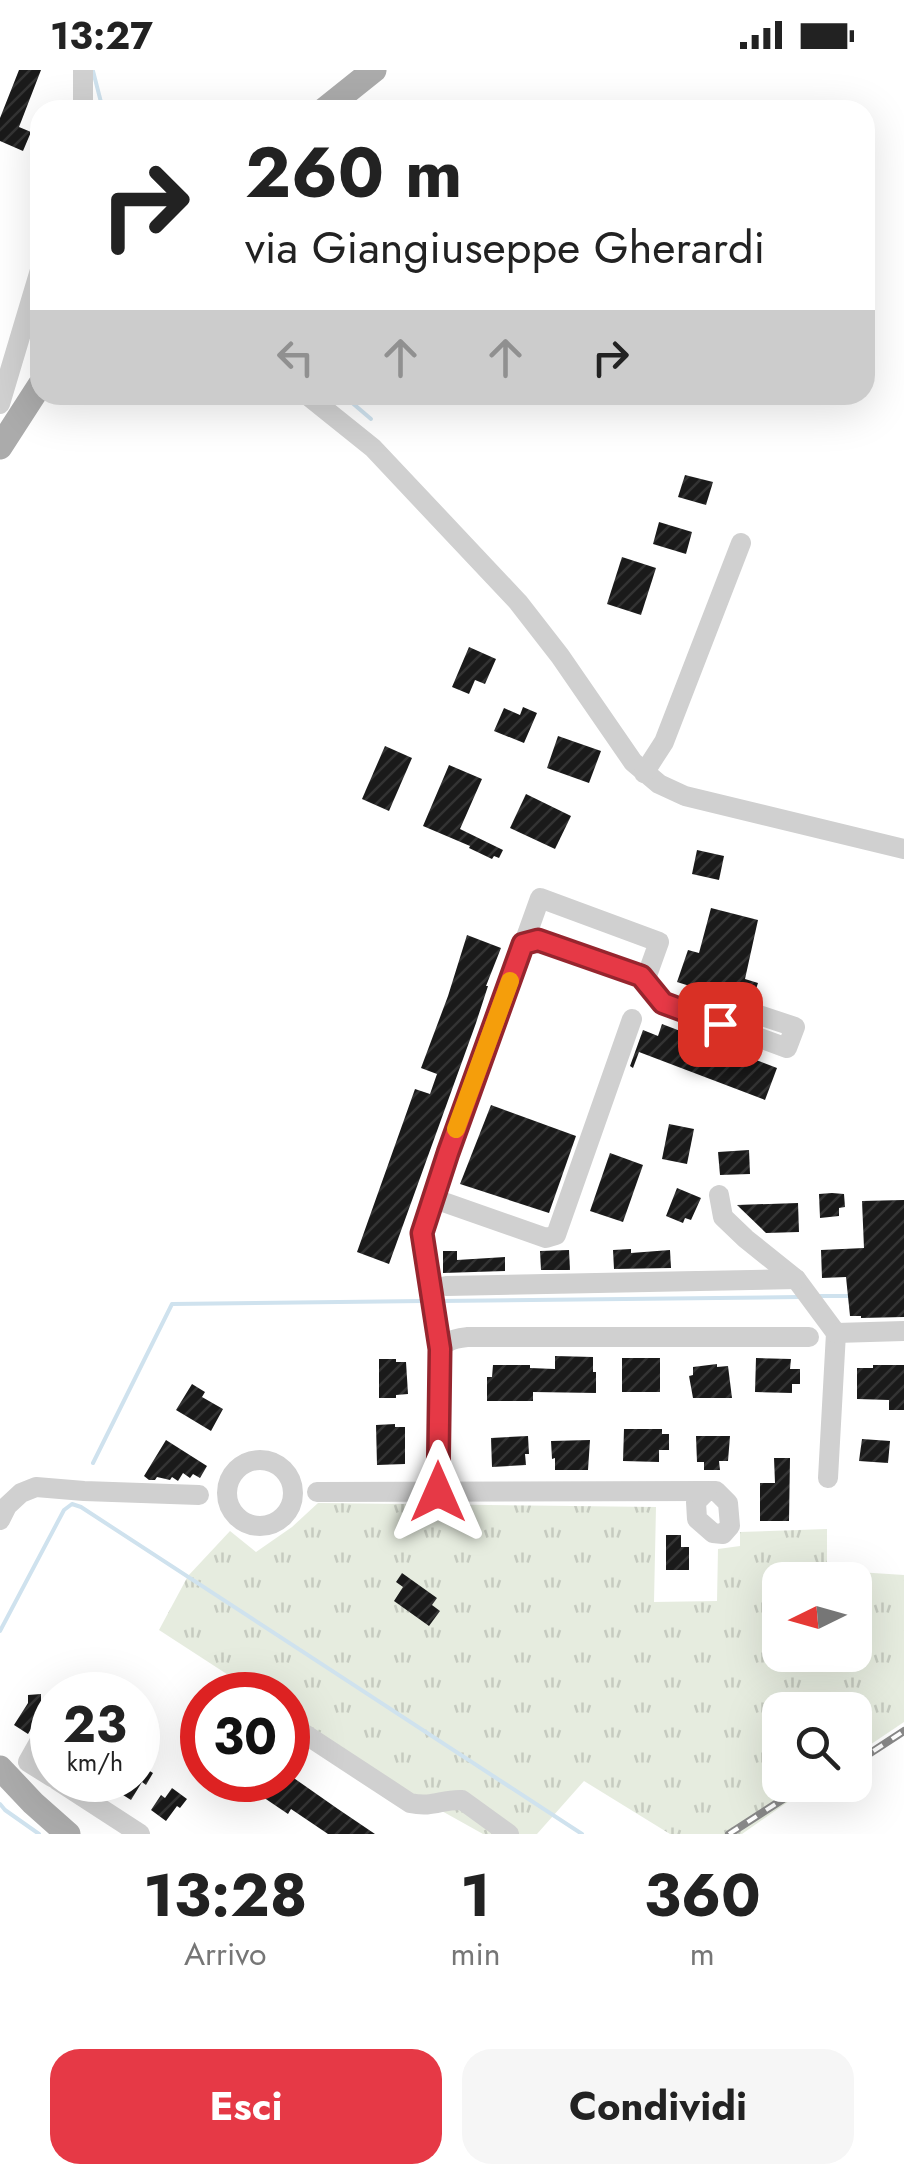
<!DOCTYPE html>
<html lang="it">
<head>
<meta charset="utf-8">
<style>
  body { margin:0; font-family:Jost,sans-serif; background:#f6f6f6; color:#222; height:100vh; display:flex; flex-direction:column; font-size:38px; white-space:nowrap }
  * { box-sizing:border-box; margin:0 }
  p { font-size:32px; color:#767676 }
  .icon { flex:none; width:55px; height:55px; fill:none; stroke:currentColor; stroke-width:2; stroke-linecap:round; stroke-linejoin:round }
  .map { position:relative; height:1764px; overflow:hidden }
  .details { display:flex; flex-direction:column; background:#fff; flex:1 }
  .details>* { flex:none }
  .banner { position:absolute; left:30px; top:30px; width:845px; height:305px; border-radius:30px; box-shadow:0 10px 40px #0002; background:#fff; color:#222; overflow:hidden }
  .needle { width:65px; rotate:265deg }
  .buttons { position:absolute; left:762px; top:1492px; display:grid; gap:20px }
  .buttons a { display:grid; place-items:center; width:110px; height:110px; border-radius:20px; background:#fff; box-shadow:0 10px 40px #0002; font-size:50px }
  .speed { position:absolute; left:30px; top:1602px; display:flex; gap:20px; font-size:50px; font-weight:700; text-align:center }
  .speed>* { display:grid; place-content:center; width:130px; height:130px; border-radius:50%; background:#fff; box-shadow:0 10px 40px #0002; line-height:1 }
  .speed small { font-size:25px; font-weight:400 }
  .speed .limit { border:15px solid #d22; background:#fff; color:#111 }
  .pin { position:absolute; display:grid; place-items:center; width:85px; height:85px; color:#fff; margin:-42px; border-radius:20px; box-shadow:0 5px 15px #0006 }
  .me { position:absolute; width:110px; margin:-55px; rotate:0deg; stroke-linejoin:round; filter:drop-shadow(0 0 8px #0008) }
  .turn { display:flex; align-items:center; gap:35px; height:210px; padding:0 50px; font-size:45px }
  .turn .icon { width:130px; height:130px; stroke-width:2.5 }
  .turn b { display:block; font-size:70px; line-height:85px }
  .lanes { display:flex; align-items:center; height:95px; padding:0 50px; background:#0003; justify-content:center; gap:50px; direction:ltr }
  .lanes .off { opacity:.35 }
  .eta { display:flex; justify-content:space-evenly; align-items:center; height:170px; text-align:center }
  .eta b { font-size:60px; font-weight:700; line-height:70px }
  .button { display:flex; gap:20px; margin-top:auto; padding:20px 50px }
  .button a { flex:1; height:115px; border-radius:30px; background:#e63946; color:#fff; font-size:40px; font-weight:700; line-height:115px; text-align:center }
  .button a+a { background:#f6f6f6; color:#222 }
  .status { display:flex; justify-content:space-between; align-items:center; height:70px; padding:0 50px; background:#fff; direction:ltr }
  .status svg { height:28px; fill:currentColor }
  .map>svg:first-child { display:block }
</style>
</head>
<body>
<div class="status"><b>13:27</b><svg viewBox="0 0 49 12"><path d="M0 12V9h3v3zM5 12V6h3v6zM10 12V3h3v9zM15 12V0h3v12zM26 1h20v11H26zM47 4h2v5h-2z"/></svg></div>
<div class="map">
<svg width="904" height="1764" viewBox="0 0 904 1764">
  <defs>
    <pattern id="park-tufts" width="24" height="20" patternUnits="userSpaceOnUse" patternTransform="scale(2.5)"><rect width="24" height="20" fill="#e6ecdf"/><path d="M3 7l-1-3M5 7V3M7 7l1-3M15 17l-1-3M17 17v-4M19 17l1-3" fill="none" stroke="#c6cbc0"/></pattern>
    <pattern id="building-hatch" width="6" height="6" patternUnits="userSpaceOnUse" patternTransform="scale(2.5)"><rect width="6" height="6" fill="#1a1a1a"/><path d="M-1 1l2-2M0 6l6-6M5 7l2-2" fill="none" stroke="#333"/></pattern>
  </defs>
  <rect width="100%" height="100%" fill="#fff"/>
  <path fill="url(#park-tufts)" fill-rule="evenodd" d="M318 1433 656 1437 654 1532 717 1531 718 1479 740 1476V1462L827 1459V1500L904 1505V1652L855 1685V1640H780V1715H812L742 1764H670L584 1711 537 1764H483L406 1721 288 1644V1625H259L159 1560 188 1506 230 1461 256 1482 292 1457ZM780 1510H855V1585H780Z"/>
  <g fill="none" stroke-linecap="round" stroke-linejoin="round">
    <g stroke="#cfe2ee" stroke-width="4">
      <path d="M93 1 103 40"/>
      <path d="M343 325 371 349"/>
      <path d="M819 1226H849"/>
      <path d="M439 1231 799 1227"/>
      <path d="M93 1393 172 1234 424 1231"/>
      <path d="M0 1561 64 1440 72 1434 81 1437 582 1764"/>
      <path d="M0 1734 5 1740 39 1764"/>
    </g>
  </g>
  <g fill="url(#building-hatch)">
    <path d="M19 0H41L19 57 31 62 23 81 0 71V48Z"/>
    <path d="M685 405 713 412 706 435 678 427Z"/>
    <path d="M659 452 692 462 686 484 653 474Z"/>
    <path d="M622 487 656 498 641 545 607 534Z"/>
    <path d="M469 577 496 589 485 614 475 610 469 624 452 617Z"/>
    <path d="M523 637 537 643 524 673 494 661 504 638 520 645Z"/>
    <path d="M558 666 601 681 589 713 547 698Z"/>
    <path d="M385 676 412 688 389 741 362 729Z"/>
    <path d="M449 695 482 709 460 759 503 780 499 788 494 786 492 789 469 778 470 776 423 756Z"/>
    <path d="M526 724 571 746 555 779 510 758Z"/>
    <path d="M697 780 724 786 719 810 692 804Z"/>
    <path d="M711 838 758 850 745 909 758 913 752 931 747 934 677 912 688 880 699 883Z"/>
    <path d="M467 865 501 878 486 916H488L476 953 389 1194 357 1182 415 1019 430 1024 437 1004 421 998 448 926Z"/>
    <path d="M662 954 777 998 765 1030 639 982 633 998 630 996 643 960 658 966Z"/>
    <path d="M491 1035 576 1066 549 1143 460 1114Z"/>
    <path d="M669 1054 694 1059 687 1094 662 1089Z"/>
    <path d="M749 1080 750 1104 720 1105 718 1082Z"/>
    <path d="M610 1083 643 1095 623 1152 590 1141Z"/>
    <path d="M677 1118 701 1128 691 1150 685 1148 683 1153 666 1146Z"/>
    <path d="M832 1123 844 1124 845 1137 839 1138V1146L820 1148 819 1124Z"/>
    <path d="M904 1130V1247L861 1248V1246H850L846 1207 822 1208 821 1180 864 1178 862 1131Z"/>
    <path d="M798 1133 799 1162 766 1163 737 1135Z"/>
    <path d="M631 1179V1183L670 1180 671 1198 614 1199 613 1180Z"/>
    <path d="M569 1180 570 1200H541L540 1181Z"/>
    <path d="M443 1181H457V1190L505 1187V1201L443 1203Z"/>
    <path d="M555 1286 593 1287V1302H596V1323L533 1322V1331H487V1307H492L493 1295H530V1298L555 1299Z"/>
    <rect x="622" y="1288" width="38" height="34"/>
    <path d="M756 1288 791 1289 790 1299H800V1314H792V1323L755 1322Z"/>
    <path d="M379 1289H396V1292H406L408 1324 396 1325V1328H379Z"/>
    <path d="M717 1294V1297L728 1296 732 1328H693L689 1306 693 1305V1297Z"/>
    <path d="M873 1295H904V1340H889V1330L857 1329V1298H873Z"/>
    <path d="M192 1314 205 1322 202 1327 223 1339 211 1361 176 1340Z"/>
    <path d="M395 1354V1357H405V1394L377 1395 376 1355Z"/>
    <path d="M624 1359H662V1364H669V1380H659V1392L623 1391Z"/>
    <path d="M528 1366 529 1384H525L526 1395 492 1397 491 1368Z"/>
    <path d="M696 1366H730L728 1391H719L720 1400H704V1392H697Z"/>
    <path d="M862 1369 890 1371 888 1393 859 1391Z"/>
    <path d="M166 1370 207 1396 200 1408 193 1404 190 1408 183 1403 178 1411 172 1407 170 1410 157 1407 155 1410H149L144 1406Z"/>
    <path d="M590 1370 588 1400H555V1388L552 1389 551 1371Z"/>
    <path d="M774 1388H790L789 1451H760V1413H775Z"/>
    <path d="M666 1465H681V1477H689V1500H666Z"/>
    <path d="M402 1503 437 1528 432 1535 440 1541 429 1556 394 1531 403 1517 396 1512Z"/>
    <path d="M41 1624V1642L28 1664 14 1655 28 1633V1625Z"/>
    <path d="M138 1694 153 1703 146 1715 142 1712 131 1730 99 1710H138Z"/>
    <path d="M288 1704 338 1739 375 1764H328L291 1739 288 1744 238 1710H288Z"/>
    <path d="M172 1718 187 1729 180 1738 177 1736 166 1751 151 1740 161 1725 165 1728Z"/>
  </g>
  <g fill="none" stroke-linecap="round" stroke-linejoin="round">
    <g stroke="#d0d0d0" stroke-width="20">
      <path d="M83 0V40"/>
      <path d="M307 325 373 378 518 532 560 586 633 692 659 714 685 726 904 779"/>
      <path d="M0 334 40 200"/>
      <path d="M644 703 664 672 741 473"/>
      <path d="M523 874 539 870 641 906 663 933 787 978 795 957 756 944 749 964"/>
      <path d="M719 1125 723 1147 746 1169 796 1209 836 1263 828 1408"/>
      <path d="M432 1128 546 1168 556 1165 632 949"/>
      <path d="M446 1216 796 1209"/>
      <path d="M836 1263 904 1261"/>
      <path d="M440 1279C438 1258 435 1237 431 1216 427 1195 421 1173 424 1152L540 828 659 872 645 911"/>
      <circle cx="260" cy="1423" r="33"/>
      <path d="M438 1421V1287C442 1270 453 1269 468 1267H809"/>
      <path d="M707 1421H716L728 1433 730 1456 723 1464 713 1463 697 1449 696 1432Z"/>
      <path d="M317 1422 707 1421"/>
      <path d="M0 1450 7 1436 21 1423 36 1417 84 1421 199 1425"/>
      <path d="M51 1651 28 1692 52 1707"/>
      <path d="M288 1653 410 1733C434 1738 441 1729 462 1730L509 1764"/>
      <path d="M57 1710 140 1764"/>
    </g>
    <g stroke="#ababab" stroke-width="25">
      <path d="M324 40 374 0"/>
      <path d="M0 377 40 315"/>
      <path d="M0 1698 33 1733 68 1764"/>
    </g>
    <defs>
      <g id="rail">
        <path d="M855 1693 904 1661"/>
        <path d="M729 1764 805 1715"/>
      </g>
    </defs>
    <use href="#rail" stroke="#888" stroke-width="8"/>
    <use href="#rail" stroke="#fff" stroke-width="4" stroke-dasharray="11" stroke-linecap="butt"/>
  </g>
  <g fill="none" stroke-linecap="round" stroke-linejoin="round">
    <defs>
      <path id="route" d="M438 1422 440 1279 422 1163 448 1083 523 874 538 870 641 906 663 933 720 954"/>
    </defs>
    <use href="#route" stroke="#96252e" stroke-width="25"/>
    <use href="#route" stroke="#e63946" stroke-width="18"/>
    <path stroke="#f59e0b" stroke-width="18" d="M456 1059 510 911"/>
  </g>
</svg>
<div class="buttons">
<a><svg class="needle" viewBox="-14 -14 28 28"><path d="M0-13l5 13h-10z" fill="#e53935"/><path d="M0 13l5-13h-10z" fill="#767676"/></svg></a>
<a><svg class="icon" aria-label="search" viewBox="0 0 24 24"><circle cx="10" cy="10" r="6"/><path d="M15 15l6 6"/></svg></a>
</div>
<div class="speed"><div>23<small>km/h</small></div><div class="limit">30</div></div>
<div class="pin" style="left:720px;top:954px;background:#d93025"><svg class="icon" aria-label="arrive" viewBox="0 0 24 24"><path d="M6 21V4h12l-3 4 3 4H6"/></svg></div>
<svg class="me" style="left:438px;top:1422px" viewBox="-20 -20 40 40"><path d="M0-17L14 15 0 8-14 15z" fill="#e63946" stroke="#fff" stroke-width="4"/></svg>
<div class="banner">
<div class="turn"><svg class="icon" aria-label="right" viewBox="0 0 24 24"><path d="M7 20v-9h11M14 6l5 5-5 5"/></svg><div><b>260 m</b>via Giangiuseppe Gherardi</div></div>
<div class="lanes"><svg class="icon off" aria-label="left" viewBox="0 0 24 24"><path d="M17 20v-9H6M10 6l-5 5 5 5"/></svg><svg class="icon off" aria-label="ahead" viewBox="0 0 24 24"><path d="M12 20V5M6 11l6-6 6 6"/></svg><svg class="icon off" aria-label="ahead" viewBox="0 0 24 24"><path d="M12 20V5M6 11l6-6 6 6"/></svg><svg class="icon" aria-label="right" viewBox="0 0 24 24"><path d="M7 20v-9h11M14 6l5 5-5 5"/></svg></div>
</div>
</div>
<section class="details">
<div class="eta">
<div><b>13:28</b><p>Arrivo</p></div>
<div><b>1</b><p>min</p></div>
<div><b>360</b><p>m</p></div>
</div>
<div class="button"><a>Esci</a><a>Condividi</a></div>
</section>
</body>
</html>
